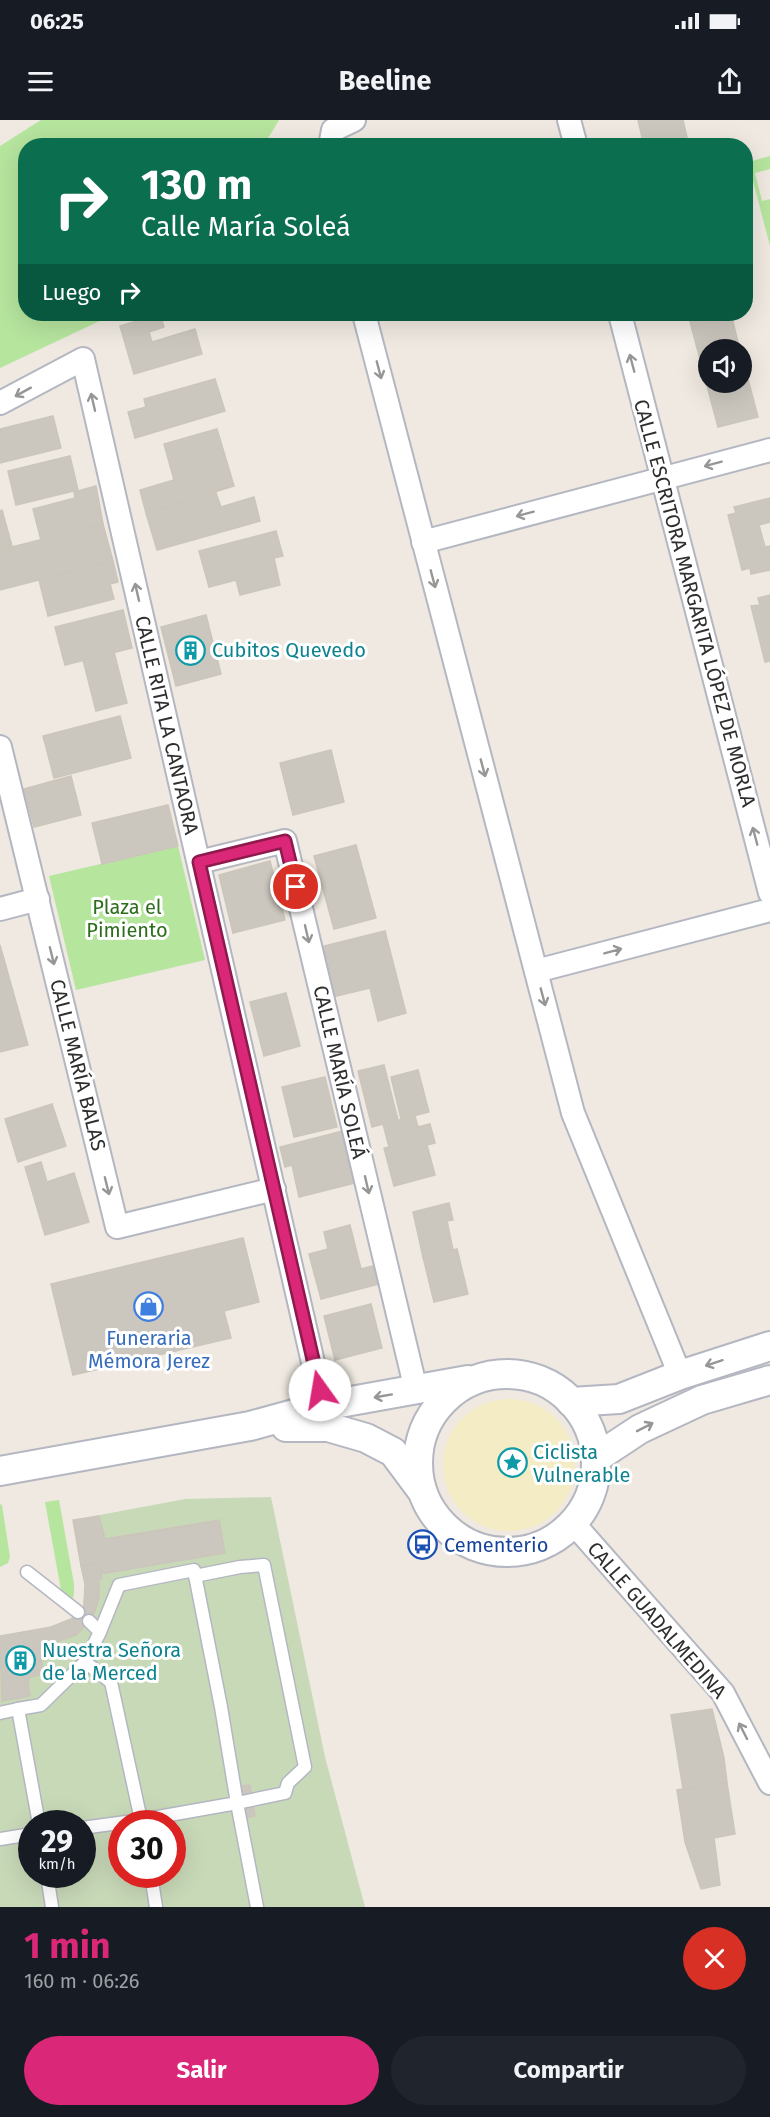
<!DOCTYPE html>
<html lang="es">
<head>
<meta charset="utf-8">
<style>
  body { margin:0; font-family:"Fira Sans",sans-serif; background:#20242c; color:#f1f3f6; height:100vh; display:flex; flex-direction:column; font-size:22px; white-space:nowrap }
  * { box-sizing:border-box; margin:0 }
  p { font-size:20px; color:#9ea1a6 }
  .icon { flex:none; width:33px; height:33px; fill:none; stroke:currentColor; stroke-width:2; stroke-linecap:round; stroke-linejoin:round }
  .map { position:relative; height:1787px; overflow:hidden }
  .details { display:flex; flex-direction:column; background:#171b24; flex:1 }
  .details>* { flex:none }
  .top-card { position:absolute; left:18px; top:18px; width:735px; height:183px; border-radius:24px; box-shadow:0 6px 24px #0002; background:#0b6e4f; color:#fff; overflow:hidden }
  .controls { position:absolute; left:698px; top:219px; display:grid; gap:12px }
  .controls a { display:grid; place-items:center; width:54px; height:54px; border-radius:50%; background:#171b24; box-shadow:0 6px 24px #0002; font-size:30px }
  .speed { position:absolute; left:18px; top:1690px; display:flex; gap:12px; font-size:30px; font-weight:700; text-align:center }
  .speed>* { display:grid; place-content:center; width:78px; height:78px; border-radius:50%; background:#171b24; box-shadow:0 6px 24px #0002; line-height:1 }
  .speed small { font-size:15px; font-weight:400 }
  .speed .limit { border:9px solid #d22; background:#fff; color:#111 }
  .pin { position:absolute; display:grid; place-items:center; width:51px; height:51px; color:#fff; margin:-26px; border:3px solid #fff; border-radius:50%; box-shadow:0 2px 6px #0007 }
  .me { position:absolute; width:66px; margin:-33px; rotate:347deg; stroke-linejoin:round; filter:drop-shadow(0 0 4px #0008) }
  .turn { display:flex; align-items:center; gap:21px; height:126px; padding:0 24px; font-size:27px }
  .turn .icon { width:78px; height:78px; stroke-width:2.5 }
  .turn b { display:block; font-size:42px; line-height:51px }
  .then { display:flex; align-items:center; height:57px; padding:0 24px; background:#0003; gap:12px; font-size:22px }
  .round { display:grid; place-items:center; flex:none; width:63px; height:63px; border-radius:32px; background:#20242c }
  .overview { display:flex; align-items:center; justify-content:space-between; height:102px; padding:0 24px }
  h1 { font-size:36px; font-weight:700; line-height:45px; color:#db2777 }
  .cta { display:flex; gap:12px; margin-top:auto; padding:12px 24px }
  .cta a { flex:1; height:69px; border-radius:36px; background:#db2777; color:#fff; font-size:24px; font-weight:700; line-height:69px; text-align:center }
  .cta a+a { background:#20242c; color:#f1f3f6 }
  .status { display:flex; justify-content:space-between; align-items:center; height:42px; padding:0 30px; background:#171b24; direction:ltr }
  .status svg { height:16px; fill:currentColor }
  header { display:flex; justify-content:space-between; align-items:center; height:78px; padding:0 24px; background:#171b24; font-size:27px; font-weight:700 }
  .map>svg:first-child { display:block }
</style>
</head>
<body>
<div class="status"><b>06:25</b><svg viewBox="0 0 49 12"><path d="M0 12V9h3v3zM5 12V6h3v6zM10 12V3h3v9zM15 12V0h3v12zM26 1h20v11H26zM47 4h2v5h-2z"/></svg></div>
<header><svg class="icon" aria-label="menu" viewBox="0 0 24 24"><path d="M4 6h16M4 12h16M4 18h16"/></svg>Beeline<svg class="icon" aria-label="share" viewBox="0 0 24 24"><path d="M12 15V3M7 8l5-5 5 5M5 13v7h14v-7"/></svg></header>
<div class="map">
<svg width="770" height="1787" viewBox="0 0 770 1787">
  <rect width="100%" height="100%" fill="#efe9e1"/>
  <g fill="#b6e59e">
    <path d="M41 0H279L264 25 26 26V194H111L106 198 0 248V26Z"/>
    <path d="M770 36V49L755 53 762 81 770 79V126L748 42Z"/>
    <path d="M178 726 205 840 76 870 49 756Z"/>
    <path d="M59 1380 74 1464V1474L72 1481 61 1470 45 1382Z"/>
    <path d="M0 1384 2 1385 10 1437 8 1443 0 1447Z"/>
  </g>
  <circle fill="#f3ecc5" cx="509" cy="1345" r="66"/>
  <path fill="#c8d9b8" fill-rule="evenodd" d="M271 1377 325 1637 365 1787H0V1516L51 1507 71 1499 83 1487 85 1464 73 1400 185 1379ZM32 1704H82V1755H32ZM122 1704H172V1755H122Z"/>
  <g fill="#cbc7bf" stroke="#cbc5ba" stroke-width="1.5">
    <path d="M638 0H683L689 26H644Z"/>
    <path d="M135 194H160L164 207 149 212 152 222 195 209 202 234 134 254 120 206 137 201Z"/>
    <path d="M688 194H731L740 230H708V262H741V233L758 297 718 307Z"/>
    <path d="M215 259 225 291 135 318 128 292 146 287 144 279Z"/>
    <path d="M53 296 61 328 0 343V309Z"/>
    <path d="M217 309 234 366 146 393 140 370 174 360 164 324Z"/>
    <path d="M70 336 78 370 16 385 8 351Z"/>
    <path d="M96 366 103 404 41 420 33 389 75 378 74 372Z"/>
    <path d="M216 373 221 387 254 377 260 401 157 430 146 393Z"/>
    <path d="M770 378V402L759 405 765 427 770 426V450L751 454 750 448 742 450 728 395 736 393 734 387Z"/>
    <path d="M2 390 12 426 0 429V391Z"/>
    <path d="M103 404 113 441 0 470V430Z"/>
    <path d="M276 411 283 436 274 438 280 465 240 475 236 460 209 467 199 431Z"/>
    <path d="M113 441 118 462 110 464 114 479 48 496 39 460Z"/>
    <path d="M770 475V541L765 542 751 486 760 485 758 478Z"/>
    <path d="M123 490 132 528 65 545 55 507Z"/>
    <path d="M206 495 221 554 176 566 161 507Z"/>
    <path d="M114 532 127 583 96 591 83 540Z"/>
    <path d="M120 596 131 638 54 658 43 616Z"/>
    <path d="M331 630 344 682 293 695 280 643Z"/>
    <path d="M71 656 81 695 34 707 24 669Z"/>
    <path d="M168 685 178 726 102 744 92 703Z"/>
    <path d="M356 725 376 798 334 809 314 736Z"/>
    <path d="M270 741 285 800 233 813 219 755Z"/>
    <path d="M385 811 406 893 378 901 370 868 332 877 320 827Z"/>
    <path d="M0 825 28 925 0 932Z"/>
    <path d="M286 873 300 926 264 936 250 882Z"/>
    <path d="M384 945 398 1000 372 1007 358 951Z"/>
    <path d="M418 950 429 992 401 999 391 957Z"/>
    <path d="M325 957 337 1007 294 1017 282 967Z"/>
    <path d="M52 984 66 1026 18 1042 5 999Z"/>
    <path d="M415 996 418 1007 430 1004 435 1023 427 1025 435 1055 394 1066 384 1028 389 1027 383 1004Z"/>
    <path d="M343 1011 355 1063 299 1077 292 1045 285 1047 280 1027Z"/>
    <path d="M41 1042 47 1062 74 1053 89 1102 45 1115 25 1047Z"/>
    <path d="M449 1083 453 1100 447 1101 453 1130 423 1137 413 1092Z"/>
    <path d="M350 1105 361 1149 373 1146 379 1164 321 1179 309 1134 328 1129 324 1112Z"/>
    <path d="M243 1118 259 1182 224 1191 231 1218 73 1255 51 1164Z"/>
    <path d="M457 1129 468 1174 434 1182 423 1137Z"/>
    <path d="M371 1184 382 1228 335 1240 324 1196Z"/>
    <path d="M99 1396 105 1419 219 1400 225 1433 101 1454 99 1443 81 1446 73 1400Z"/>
    <path d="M99 1443 102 1458 99 1460V1477L95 1491 87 1504 76 1515 55 1522 51 1507 71 1499 84 1487 85 1464 81 1446Z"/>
    <path d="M51 1507 55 1522 54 1525 39 1529 44 1554 30 1557 28 1562 30 1576 2 1581 0 1516Z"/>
    <path d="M712 1589 724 1638 727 1663 683 1669 671 1595Z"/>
    <path d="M727 1663 735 1714 714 1718 720 1765 701 1769 685 1722 677 1670Z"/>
    <path d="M250 1665 255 1696 246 1698 241 1666Z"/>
  </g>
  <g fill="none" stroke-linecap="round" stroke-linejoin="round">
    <defs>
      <g id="service">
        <path d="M27 1452 78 1492"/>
        <path d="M195 1456 240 1447 264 1445 305 1647 288 1663 285 1673 237 1683 257 1787"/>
        <path d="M89 1501 100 1512"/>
        <path d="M0 1593 18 1589"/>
        <path d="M39 1704 18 1589 41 1585 85 1542 100 1512 119 1465 194 1450 221 1587 237 1683 141 1700 111 1562 85 1542"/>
        <path d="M82 1708 141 1700 142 1704"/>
        <path d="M0 1719 32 1714"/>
        <path d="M47 1755 52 1787"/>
        <path d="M151 1755 156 1787"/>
      </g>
      <g id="minor">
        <path d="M569 0 576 26"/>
        <path d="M330 26 333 10 354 0"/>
        <path d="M364 194 573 993 680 1255"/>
        <path d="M620 194 770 773"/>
        <path d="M0 283 83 239 323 1286"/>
        <path d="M423 422 770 330"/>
        <path d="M0 627 117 1107 274 1069"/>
        <path d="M199 742 285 721 416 1270"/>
        <path d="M0 789 38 779"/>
        <path d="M536 851 770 790"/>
        <path d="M573 1403 723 1573 770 1663"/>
      </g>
      <g id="tertiary">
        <circle cx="507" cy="1343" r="89"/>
        <path d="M571 1282 619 1279 680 1255 770 1226"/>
        <path d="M286 1307H328L366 1318 393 1332 422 1371"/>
        <path d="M596 1338 640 1309 702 1280 770 1260"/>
        <path d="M0 1351 250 1306 323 1286 468 1260"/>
      </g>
    </defs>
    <use href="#service" stroke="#b4b7c1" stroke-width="15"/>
    <use href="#minor" stroke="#b4b7c1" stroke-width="26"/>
    <use href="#tertiary" stroke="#b4b7c1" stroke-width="32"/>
    <use href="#service" stroke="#fff" stroke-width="12"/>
    <use href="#minor" stroke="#fff" stroke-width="22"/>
    <use href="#tertiary" stroke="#fff" stroke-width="28"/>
  </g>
  <defs><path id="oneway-shaft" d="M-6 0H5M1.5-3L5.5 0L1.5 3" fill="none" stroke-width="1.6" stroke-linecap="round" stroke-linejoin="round" transform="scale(1.5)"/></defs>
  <g stroke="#969696">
    <use href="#oneway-shaft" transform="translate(632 243) rotate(-105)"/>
    <use href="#oneway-shaft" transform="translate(379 250) rotate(75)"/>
    <use href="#oneway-shaft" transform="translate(23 272) rotate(151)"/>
    <use href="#oneway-shaft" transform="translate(93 282) rotate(-103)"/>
    <use href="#oneway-shaft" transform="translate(713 344) rotate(165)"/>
    <use href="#oneway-shaft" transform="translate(525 394) rotate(165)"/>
    <use href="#oneway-shaft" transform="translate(433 459) rotate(75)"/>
    <use href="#oneway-shaft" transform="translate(137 472) rotate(-103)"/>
    <use href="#oneway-shaft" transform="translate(483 648) rotate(75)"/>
    <use href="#oneway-shaft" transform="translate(755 716) rotate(-105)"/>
    <use href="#oneway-shaft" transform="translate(307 814) rotate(77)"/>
    <use href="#oneway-shaft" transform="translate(613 831) rotate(-15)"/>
    <use href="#oneway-shaft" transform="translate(52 836) rotate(76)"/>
    <use href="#oneway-shaft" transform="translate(543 877) rotate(75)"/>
    <use href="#oneway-shaft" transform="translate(367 1065) rotate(77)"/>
    <use href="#oneway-shaft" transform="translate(107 1066) rotate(76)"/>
    <use href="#oneway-shaft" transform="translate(714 1243) rotate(162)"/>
    <use href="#oneway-shaft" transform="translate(383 1276) rotate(170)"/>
    <use href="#oneway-shaft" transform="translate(645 1307) rotate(-27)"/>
    <use href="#oneway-shaft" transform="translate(743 1611) rotate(-117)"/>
  </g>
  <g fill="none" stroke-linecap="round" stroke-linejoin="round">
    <defs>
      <path id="route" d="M296 767 285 721 199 742 320 1270"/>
    </defs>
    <use href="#route" stroke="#8e194d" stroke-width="15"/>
    <use href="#route" stroke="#db2777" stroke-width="10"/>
  </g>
  <defs>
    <symbol id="building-ring" viewBox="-11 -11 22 22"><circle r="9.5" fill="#fff" stroke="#0f9aa8" stroke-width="1.5"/><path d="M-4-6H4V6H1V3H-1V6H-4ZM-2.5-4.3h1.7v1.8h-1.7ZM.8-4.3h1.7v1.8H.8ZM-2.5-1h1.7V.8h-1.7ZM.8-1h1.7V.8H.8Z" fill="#0f9aa8"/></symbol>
    <symbol id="shop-ring" viewBox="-11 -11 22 22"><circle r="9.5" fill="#fff" stroke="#3f7fe0" stroke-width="1.5"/><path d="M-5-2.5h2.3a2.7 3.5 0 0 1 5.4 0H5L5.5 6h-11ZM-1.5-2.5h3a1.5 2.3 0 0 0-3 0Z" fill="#3f7fe0"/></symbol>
    <symbol id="sight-ring" viewBox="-11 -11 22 22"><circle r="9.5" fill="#fff" stroke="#0f9aa8" stroke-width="1.5"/><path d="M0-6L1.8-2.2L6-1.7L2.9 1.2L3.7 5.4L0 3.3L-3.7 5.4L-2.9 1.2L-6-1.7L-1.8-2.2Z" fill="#0f9aa8"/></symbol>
    <symbol id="bus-ring" viewBox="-11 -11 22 22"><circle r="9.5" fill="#fff" stroke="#1a4fb4" stroke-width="1.5"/><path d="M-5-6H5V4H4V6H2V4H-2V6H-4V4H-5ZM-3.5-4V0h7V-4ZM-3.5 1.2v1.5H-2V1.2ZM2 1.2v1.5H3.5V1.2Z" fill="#1a4fb4"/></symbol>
  </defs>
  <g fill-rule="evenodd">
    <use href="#building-ring" x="174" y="514" width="33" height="33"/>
    <use href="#shop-ring" x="132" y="1170" width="33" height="33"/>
    <use href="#sight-ring" x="496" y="1326" width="33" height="33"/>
    <use href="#bus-ring" x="406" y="1408" width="33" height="33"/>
    <use href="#building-ring" x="4" y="1524" width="33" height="33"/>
  </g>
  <g text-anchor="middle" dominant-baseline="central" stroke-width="6" stroke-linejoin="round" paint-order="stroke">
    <g font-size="20" fill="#2e2e2e" stroke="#fff">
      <text transform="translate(695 483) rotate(75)">CALLE ESCRITORA MARGARITA LÓPEZ DE MORLA</text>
      <text transform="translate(167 605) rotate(77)">CALLE RITA LA CANTAORA</text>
      <text transform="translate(78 945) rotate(76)">CALLE MARÍA BALAS</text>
      <text transform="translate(340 952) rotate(77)">CALLE MARÍA SOLEÁ</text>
      <text transform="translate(657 1500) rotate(49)">CALLE GUADALMEDINA</text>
    </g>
    <g font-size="20" fill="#0d838f" stroke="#fff" text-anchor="start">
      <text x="212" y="530">Cubitos Quevedo</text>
      <text x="533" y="1332">Ciclista<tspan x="533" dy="23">Vulnerable</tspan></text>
      <text x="42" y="1530">Nuestra Señora<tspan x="42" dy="23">de la Merced</tspan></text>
    </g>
    <g font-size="20" fill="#2c6e1b" stroke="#fff">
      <text x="127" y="787">Plaza el<tspan x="127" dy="23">Pimiento</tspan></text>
    </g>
    <g font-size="20" fill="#366cbe" stroke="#fff">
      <text x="149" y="1218">Funeraria<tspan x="149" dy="23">Mémora Jerez</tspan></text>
    </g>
    <g font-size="20" fill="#164399" stroke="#fff" text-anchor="start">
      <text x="444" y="1425">Cementerio</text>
    </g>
  </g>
</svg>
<div class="controls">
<a><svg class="icon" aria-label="sound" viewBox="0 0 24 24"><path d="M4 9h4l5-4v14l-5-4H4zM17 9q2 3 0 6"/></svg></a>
</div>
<div class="speed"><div>29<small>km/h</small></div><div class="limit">30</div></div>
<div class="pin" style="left:296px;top:767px;background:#d93025"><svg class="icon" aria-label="arrive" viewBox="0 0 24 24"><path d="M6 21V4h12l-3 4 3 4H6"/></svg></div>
<svg class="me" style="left:320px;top:1270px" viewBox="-20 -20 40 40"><circle r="19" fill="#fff"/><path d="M0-13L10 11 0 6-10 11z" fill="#db2777"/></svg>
<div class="top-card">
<div class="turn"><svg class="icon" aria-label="right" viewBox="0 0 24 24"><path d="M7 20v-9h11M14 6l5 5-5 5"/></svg><div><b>130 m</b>Calle María Soleá</div></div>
<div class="then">Luego<svg class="icon" aria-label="right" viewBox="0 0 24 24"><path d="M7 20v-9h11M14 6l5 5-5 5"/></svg></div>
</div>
</div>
<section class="details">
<div class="overview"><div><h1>1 min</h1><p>160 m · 06:26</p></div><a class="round" style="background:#d93025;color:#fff"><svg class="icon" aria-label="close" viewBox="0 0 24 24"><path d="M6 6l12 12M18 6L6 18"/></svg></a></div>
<div class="cta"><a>Salir</a><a>Compartir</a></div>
</section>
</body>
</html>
